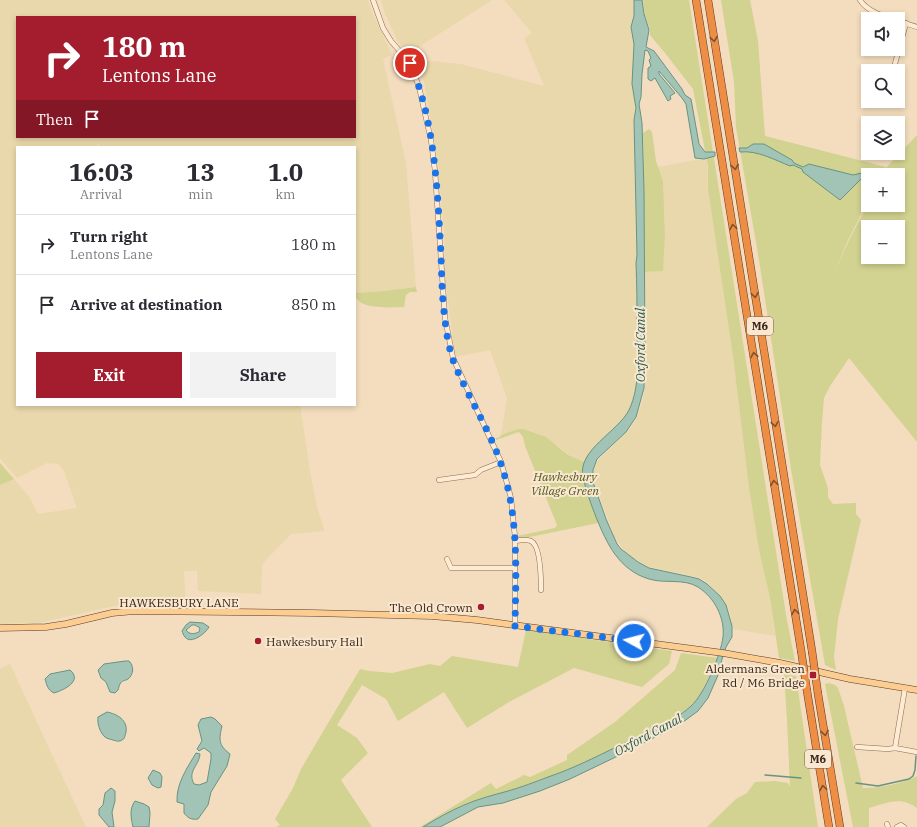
<!DOCTYPE html>
<html lang="en">
<head>
<meta charset="utf-8">
<style>
  body { margin:0; font-family:"IBM Plex Serif",serif; background:#f2f2f3; color:#2b2b33; height:100vh; display:flex; flex-direction:column; font-size:15px; white-space:nowrap }
  * { box-sizing:border-box; margin:0 }
  p { font-size:13px; color:#7c7c81 }
  .icon { flex:none; width:22px; height:22px; fill:none; stroke:currentColor; stroke-width:2; stroke-linecap:round; stroke-linejoin:round }
  .map { position:relative; flex:1; overflow:hidden }
  .drawer { position:absolute; left:16px; top:146px; width:340px; height:260px; display:flex; flex-direction:column; background:#fff; border-radius:0px; box-shadow:0 2px 6px #0003 }
  .drawer>* { flex:none }
  .banner { position:absolute; left:16px; top:16px; width:340px; height:122px; border-radius:0px; box-shadow:0 2px 6px #0003; background:#a41d2f; color:#fff; overflow:hidden }
  .buttons { position:absolute; left:861px; top:12px; display:grid; gap:8px }
  .buttons a { display:grid; place-items:center; width:44px; height:44px; border-radius:0px; background:#fff; box-shadow:0 2px 6px #0003; font-size:20px }
  .pin { position:absolute; display:grid; place-items:center; width:34px; height:34px; color:#fff; margin:-17px; border:2px solid #fff; border-radius:50%; box-shadow:0 1px 4px #0007 }
  .me { position:absolute; width:44px; margin:-22px; rotate:277deg; stroke-linejoin:round; filter:drop-shadow(0 0 3px #0008) }
  .turn { display:flex; align-items:center; gap:14px; height:84px; padding:0 20px; font-size:18px }
  .turn .icon { width:52px; height:52px; stroke-width:2.5 }
  .turn b { display:block; font-size:28px; line-height:34px }
  .then { display:flex; align-items:center; height:38px; padding:0 20px; background:#0003; gap:8px; font-size:15px }
  .eta { display:flex; justify-content:space-evenly; align-items:center; height:68px; text-align:center }
  .eta b { font-size:24px; font-weight:700; line-height:28px }
  .primary-button { display:flex; gap:8px; margin-top:auto; padding:8px 20px }
  .primary-button a { flex:1; height:46px; border-radius:0px; background:#a41d2f; color:#fff; font-size:16px; font-weight:700; line-height:46px; text-align:center }
  .primary-button a+a { background:#f2f2f3; color:#2b2b33 }
  ul { padding:0; list-style:none }
  li { display:flex; align-items:center; gap:12px; height:60px; padding:0 20px; border-top:1px solid #e1e1e2 }
  li div { flex:1 }
  li b { display:block; font-size:15px }
  li em { font-style:normal }
  .map>svg:first-child { display:block }
</style>
</head>
<body>
<div class="map">
<svg width="917" height="827" viewBox="0 0 917 827">
  <rect width="100%" height="100%" fill="#f3ddbe"/>
  <g fill="#e9d8ab" fill-rule="evenodd">
    <path d="M0 0H368L372 12 392 55 383 59 406 163 416 287 384 291 355 293V147H101L99 144 95 147H17V405H300L310 471 317 508 323 525 324 531 291 534 264 562 262 566 261 594 198 591 197 571H184L186 608 114 606 39 623 0 624V485L14 479 30 498 38 514 77 508 64 471 58 464 47 463 17 478 0 458ZM17 17H355V137H17Z"/>
    <path d="M381 0H492L411 52 398 42 384 11Z"/>
    <path d="M504 0H639L638 64 642 358 635 408 589 464 568 455 561 448 538 434 518 429 501 435 507 398 490 350 455 357 445 276 444 230 436 149 420 60 461 64 544 86 524 38 532 33Z"/>
    <path d="M707 158 708 189 733 356 749 488 759 550 770 598 775 636 733 629 730 613 726 605 720 596 708 583 700 578 692 576 649 567 627 554 615 538 594 482V470L598 460 631 428 637 417 642 402 645 388 646 354 645 272 662 271 663 260 665 236 663 181 658 167Z"/>
    <path d="M10 664 55 761 86 827H0V669Z"/>
  </g>
  <g fill="#d2d291" fill-rule="evenodd">
    <path d="M643 0H689L786 615 795 661 779 658 770 598 759 550 749 488 733 356 708 189V166L693 89 665 53 650 35V30L645 15Z"/>
    <path d="M721 0H750L758 41 765 136 886 167 882 175H868V201L848 240 834 274 849 240 868 203V205H898V175H883L886 168 917 135V442L849 358 830 386 824 398 822 422 820 465 828 488V497L833 504 856 503V514L861 520 838 619 834 657 836 670 825 665 791 469 759 260 736 127 734 82ZM868 227H898V257H868Z"/>
    <path d="M649 129 652 132 656 161 663 181 665 236 663 271 645 272 643 133Z"/>
    <path d="M416 287 417 292H410L406 295 404 307C391 307 356 311 355 293L384 291Z"/>
    <path d="M518 429H523L546 437 568 455 589 464 588 467 603 522 520 539 517 536 555 528 557 525 525 446 523 437 519 432 496 440V438L500 437 501 435Z"/>
    <path d="M0 463 14 479 0 485Z"/>
    <path d="M526 630 672 651 669 664 642 687 574 668 509 702 467 728 444 692 398 721 386 699 362 685 337 725 357 738 368 753 341 780 372 827H276L280 825 275 819 293 788 301 769 360 669 369 671 392 673 430 664 440 666 452 656 518 667Z"/>
    <path d="M681 653 718 658 702 691 694 703 684 711 672 719 644 735 570 769 510 791 482 798 463 805 443 815 423 827H420L491 783 496 789 524 775 530 777 567 760V755L615 722 675 670Z"/>
    <path d="M784 674 796 676 818 827H707L736 799 747 793 755 782 775 781 788 783 790 787 787 720Z"/>
    <path d="M829 683 835 685 838 688 844 706 863 788C881 788 901 784 917 776V808C900 796 888 803 869 808V827H853L825 684Z"/>
  </g>
  <g fill="#a2c4b6" stroke="#689383" fill-rule="evenodd">
    <path d="M634 0H642L644 14 649 30 646 47 654 51 682 89 685 95 691 99 699 144 705 152H715V156L704 159 695 158 686 104 682 98 659 71V74L675 93 670 96 671 99 668 101 655 78 651 81 648 79V68L651 66 649 60 651 58 648 51 645 50 642 74 641 97 639 104 642 123 644 191 645 353 644 388 636 417 626 432 597 459 593 470V482L606 519 617 544 621 549 638 562 649 568 691 577 699 579 707 584 720 596 726 605 732 626V637L726 647 722 659 719 673 708 698 698 711 679 725 622 754 570 779 540 791 503 803 478 807 440 827H423C436 819 450 811 464 805 478 799 493 795 508 791 522 787 535 782 548 777 578 767 605 752 633 739 652 731 676 720 691 706 704 695 721 654 723 637 725 618 715 598 698 587 683 578 665 584 649 579 619 570 607 544 596 517 591 504 586 491 583 477 577 450 618 432 629 410 641 385 637 354 637 327 637 306 637 285 636 263L637 255 634 120 636 108 632 84 634 44 631 27 634 16Z"/>
    <path d="M753 144H764L792 160 794 163 803 167 809 164 853 175 862 173 864 176 840 200 803 172 802 169 793 165 790 166C775 160 757 150 740 152L739 148H747Z"/>
    <path d="M190 622 203 623 209 627C206 633 191 645 185 637 183 635 183 633 182 631L186 625ZM192 625H195L200 628 199 632C194 634 190 635 186 630Z"/>
    <path d="M125 661H129C134 666 134 674 128 679 125 681 122 680 120 684 119 685 119 688 118 690L115 693 110 692 106 682 101 678 98 670 104 664Z"/>
    <path d="M70 670C83 681 64 690 54 693 48 690 47 686 45 679L50 674Z"/>
    <path d="M107 712C117 714 128 720 126 732 125 735 125 739 122 740 119 742 116 741 113 740 111 739 107 739 105 737 100 733 97 723 98 717Z"/>
    <path d="M211 717 215 719 222 726C219 739 218 745 230 754L227 766 211 792 208 805 198 819C191 820 188 818 184 813V804L177 802C176 784 187 768 196 753L200 754C199 766 187 771 194 784L199 785 207 782 211 759V753L204 748 199 751 197 749 202 741 198 725 201 719Z"/>
    <path d="M153 770 160 773 162 777 161 787 158 788 152 785 148 778Z"/>
    <path d="M111 788 115 791V801L112 812 114 827H109L99 815V809L103 805 105 793Z"/>
    <path d="M135 801 144 804 149 807 150 813 149 827H133C131 818 129 809 135 801Z"/>
  </g>
  <g fill="none" stroke-linecap="round" stroke-linejoin="round">
    <g stroke="#689383" stroke-width="1.5">
      <path d="M765 775 801 778"/>
      <path d="M856 783 878 786 909 779 913 776 915 770 916 756"/>
    </g>
    <defs>
      <g id="minor">
        <path d="M373 0 383 28 391 41 410 63 419 87 431 140 435 171 445 318 453 358 501 462 508 487 511 498 515 537V626"/>
        <path d="M860 0C867 11 881 15 892 19"/>
        <path d="M898 21 917 27"/>
        <path d="M893 71 906 23"/>
        <path d="M439 480 475 475 481 470 501 462"/>
        <path d="M515 541C520 540 526 539 531 541 541 546 541 580 541 590"/>
        <path d="M447 559 451 568H515"/>
        <path d="M857 747 888 749 895 748 917 752"/>
        <path d="M895 748 905 688"/>
        <path d="M887 824 888 827"/>
        <path d="M897 827 901 825 904 827"/>
      </g>
      <path id="major" d="M0 628 46 627 66 624 112 613 134 611 312 613 432 616 477 620 723 653 780 663 850 679 917 690"/>
      <g id="highway">
        <path d="M696 0 801 650"/>
        <path d="M708 0 812 651"/>
        <path d="M807 691 829 827"/>
        <path d="M818 694 840 827"/>
      </g>
    </defs>
    <use href="#minor" stroke="#8e6c55" stroke-width="5.5"/>
    <use href="#major" stroke="#5b3a2a" stroke-width="7"/>
    <use href="#highway" stroke="#5b3a2a" stroke-width="8"/>
    <use href="#minor" stroke="#fdebd3" stroke-width="4.5"/>
    <use href="#major" stroke="#fbcd91" stroke-width="6"/>
    <use href="#highway" stroke="#ed8e44" stroke-width="7"/>
    <defs>
      <g id="highway-bridge">
        <path d="M801 650 807 691"/>
        <path d="M812 651 818 694"/>
      </g>
    </defs>
    <use href="#highway-bridge" stroke="#5b3a2a" stroke-width="8" stroke-linecap="butt"/>
    <use href="#highway-bridge" stroke="#ed8e44" stroke-width="7"/>
  </g>
  <defs><path id="oneway-chevron" d="M-2-3.5L2.5 0L-2 3.5" fill="none" stroke-width="1.6" stroke-linecap="round" stroke-linejoin="round"/></defs>
  <g stroke="#82502b">
    <use href="#oneway-chevron" transform="translate(714 39) rotate(81)"/>
    <use href="#oneway-chevron" transform="translate(735 167) rotate(81)"/>
    <use href="#oneway-chevron" transform="translate(733 227) rotate(-99)"/>
    <use href="#oneway-chevron" transform="translate(755 295) rotate(81)"/>
    <use href="#oneway-chevron" transform="translate(754 355) rotate(-99)"/>
    <use href="#oneway-chevron" transform="translate(775 424) rotate(81)"/>
    <use href="#oneway-chevron" transform="translate(774 483) rotate(-99)"/>
    <use href="#oneway-chevron" transform="translate(795 612) rotate(-99)"/>
    <use href="#oneway-chevron" transform="translate(825 733) rotate(81)"/>
    <use href="#oneway-chevron" transform="translate(823 788) rotate(-99)"/>
  </g>
  <g fill="none" stroke-linecap="round" stroke-linejoin="round">
    <path stroke="#1a73e8" stroke-width="7" stroke-dasharray="0 12.6" d="M410 63C433 116 437 180 440 237 442 264 441 292 445 319 446 332 449 348 453 360 467 396 489 428 501 464 519 516 516 571 515 626L634 641"/>
  </g>
  <g fill="#a41d2f" stroke="#f9e8cf" stroke-width="1.5">
    <circle cx="481" cy="607" r="4"/>
    <circle cx="258" cy="641" r="4"/>
    <rect x="809" y="671" width="8" height="8" rx="2"/>
  </g>
  <g text-anchor="middle" dominant-baseline="central" stroke-width="4" stroke-linejoin="round" paint-order="stroke">
    <g fill="#f9e8cf" stroke="#746151" stroke-width="1">
      <rect x="747" y="317" width="26" height="18" rx="3"/>
      <rect x="805" y="750" width="26" height="18" rx="3"/>
    </g>
    <g font-size="11" font-weight="bold" fill="#3b271b">
      <text x="760" y="326">M6</text>
      <text x="818" y="759">M6</text>
    </g>
    <g font-size="12" font-style="italic" fill="#535a1f" stroke="#f9e8cf">
      <text x="565" y="476">Hawkesbury<tspan x="565" dy="14">Village Green</tspan></text>
    </g>
    <g font-size="12" fill="#3b271b" stroke="#f9e8cf">
      <text x="179" y="602">HAWKESBURY LANE</text>
    </g>
    <g font-size="12" fill="#3b271b" stroke="#f9e8cf" text-anchor="end">
      <text x="473" y="607">The Old Crown</text>
      <text x="266" y="641" text-anchor="start">Hawkesbury Hall</text>
      <text x="805" y="668">Aldermans Green<tspan x="805" dy="14">Rd / M6 Bridge</tspan></text>
    </g>
    <g font-size="13" font-style="italic" fill="#285d53" stroke="#f9e8cf">
      <text transform="translate(640 345) rotate(-90)">Oxford Canal</text>
      <text transform="translate(648 735) rotate(-28)">Oxford Canal</text>
    </g>
  </g>
</svg>
<div class="buttons">
<a><svg class="icon" aria-label="sound" viewBox="0 0 24 24"><path d="M4 9h4l5-4v14l-5-4H4zM17 9q2 3 0 6"/></svg></a>
<a><svg class="icon" aria-label="search" viewBox="0 0 24 24"><circle cx="10" cy="10" r="6"/><path d="M15 15l6 6"/></svg></a>
<a><svg class="icon" aria-label="layers" viewBox="0 0 24 24"><path d="M12 4l9 5-9 5-9-5zM3 14l9 5 9-5"/></svg></a>
<a>+</a>
<a>−</a>
</div>
<div class="pin" style="left:410px;top:63px;background:#d93025"><svg class="icon" aria-label="arrive" viewBox="0 0 24 24"><path d="M6 21V4h12l-3 4 3 4H6"/></svg></div>
<svg class="me" style="left:634px;top:641px" viewBox="-20 -20 40 40"><circle r="17" fill="#1a73e8" stroke="#fff" stroke-width="3"/><path d="M0-11L8 9 0 5-8 9z" fill="#fff"/></svg>
<div class="banner">
<div class="turn"><svg class="icon" aria-label="right" viewBox="0 0 24 24"><path d="M7 20v-9h11M14 6l5 5-5 5"/></svg><div><b>180 m</b>Lentons Lane</div></div>
<div class="then">Then<svg class="icon" aria-label="arrive" viewBox="0 0 24 24"><path d="M6 21V4h12l-3 4 3 4H6"/></svg></div>
</div>
<section class="drawer">
<div class="eta">
<div><b>16:03</b><p>Arrival</p></div>
<div><b>13</b><p>min</p></div>
<div><b>1.0</b><p>km</p></div>
</div>
<ul>
<li><svg class="icon" aria-label="right" viewBox="0 0 24 24"><path d="M7 20v-9h11M14 6l5 5-5 5"/></svg><div><b>Turn right</b><p>Lentons Lane</p></div><em>180 m</em></li>
<li><svg class="icon" aria-label="arrive" viewBox="0 0 24 24"><path d="M6 21V4h12l-3 4 3 4H6"/></svg><div><b>Arrive at destination</b></div><em>850 m</em></li>
</ul>
<div class="primary-button"><a>Exit</a><a>Share</a></div>
</section>
</div>
</body>
</html>
